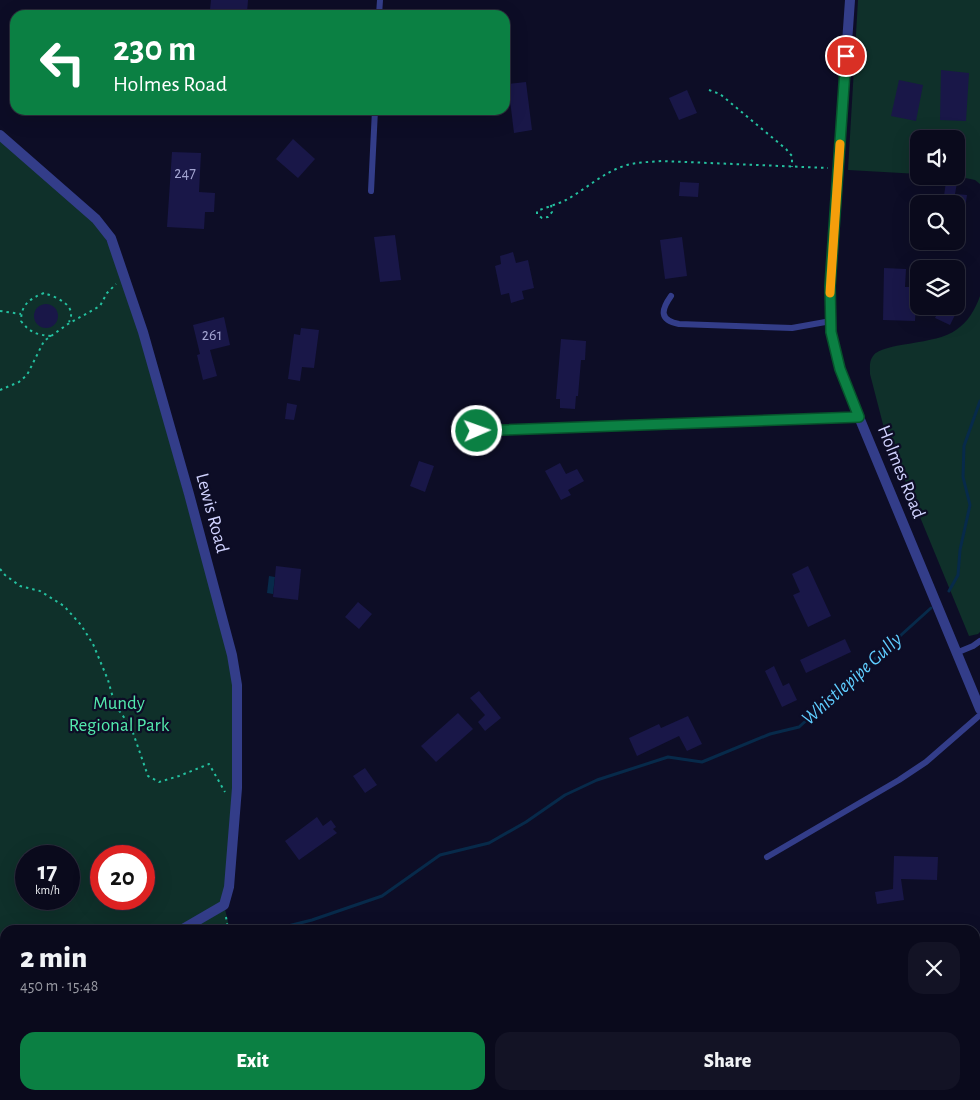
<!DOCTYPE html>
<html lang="en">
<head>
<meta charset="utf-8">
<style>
  body { margin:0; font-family:"Alegreya Sans",sans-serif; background:#131325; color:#f1f3f6; height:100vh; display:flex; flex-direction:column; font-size:19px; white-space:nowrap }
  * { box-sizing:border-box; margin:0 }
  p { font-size:16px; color:#999aa3 }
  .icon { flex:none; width:28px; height:28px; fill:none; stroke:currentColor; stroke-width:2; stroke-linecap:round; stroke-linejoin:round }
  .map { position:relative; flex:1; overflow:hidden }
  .details { position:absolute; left:0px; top:925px; width:980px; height:175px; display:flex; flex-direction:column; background:#0a0a1c; border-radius:15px 15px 0 0; box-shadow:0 5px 20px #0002,0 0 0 1px #2a2b3b }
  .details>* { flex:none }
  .guide { position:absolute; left:10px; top:10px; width:500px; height:105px; border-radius:15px; box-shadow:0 5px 20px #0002,0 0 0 1px #2a2b3b; background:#0b8043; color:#fff; overflow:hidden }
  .controls { position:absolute; left:910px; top:130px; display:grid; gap:10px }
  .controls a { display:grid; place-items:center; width:55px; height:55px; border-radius:10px; background:#0a0a1c; box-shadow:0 5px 20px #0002,0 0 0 1px #2a2b3b; font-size:25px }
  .speed { position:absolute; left:15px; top:845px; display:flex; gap:10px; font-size:25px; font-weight:700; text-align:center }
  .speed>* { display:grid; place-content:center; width:65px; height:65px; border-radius:50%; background:#0a0a1c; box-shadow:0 5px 20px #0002,0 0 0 1px #2a2b3b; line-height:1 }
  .speed small { font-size:12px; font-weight:400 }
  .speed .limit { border:8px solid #d22; background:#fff; color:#111 }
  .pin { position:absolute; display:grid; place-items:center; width:42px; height:42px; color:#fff; margin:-21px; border:2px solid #fff; border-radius:50%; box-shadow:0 1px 5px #0007 }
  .me { position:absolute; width:55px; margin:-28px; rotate:88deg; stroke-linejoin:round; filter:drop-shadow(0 0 4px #0008) }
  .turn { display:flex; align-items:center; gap:18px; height:105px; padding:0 20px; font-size:22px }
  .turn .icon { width:65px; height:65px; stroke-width:2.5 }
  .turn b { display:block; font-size:35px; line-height:42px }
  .round { display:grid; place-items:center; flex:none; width:52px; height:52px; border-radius:15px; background:#131325 }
  .summary { display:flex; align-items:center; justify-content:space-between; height:85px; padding:0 20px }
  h1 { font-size:30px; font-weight:800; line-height:38px }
  .cta { display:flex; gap:10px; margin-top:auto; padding:10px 20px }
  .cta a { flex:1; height:58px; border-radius:15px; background:#0b8043; color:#fff; font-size:20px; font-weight:800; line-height:58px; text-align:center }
  .cta a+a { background:#131325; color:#f1f3f6 }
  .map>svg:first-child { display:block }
</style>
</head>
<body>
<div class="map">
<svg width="980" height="1100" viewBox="0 0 980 1100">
  <rect width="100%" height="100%" fill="#0d0d26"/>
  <g fill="#0f302a" fill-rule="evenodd">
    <path d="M858 0H980V184L975 180 956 176V139H919V174L848 170Z"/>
    <path d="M0 131 96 219 124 276 237 685V788L224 905 230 930H5V1095H309L313 1100H0ZM26 856H69V899H26ZM101 856H144V899H101Z"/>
    <path d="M980 296V632L978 634 969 636 885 432 870 374C870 368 869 361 873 356 882 342 937 345 956 330 968 322 975 310 980 296Z"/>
  </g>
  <path fill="#072a4a" d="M269 576 275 577 273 594 267 593Z"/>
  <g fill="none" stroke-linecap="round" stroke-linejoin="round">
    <g stroke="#072a4a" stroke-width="3">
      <path d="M949 591 958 575 960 550 970 505 963 477 964 446 980 401"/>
      <path d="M272 930 312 920 382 896 440 855 489 843 526 822 565 795 597 780 668 757 702 762 770 734 799 727 931 608"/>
      <path d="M0 1026 5 1024"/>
    </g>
  </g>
  <g fill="#191748">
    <path d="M211 0H248L247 13 210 10Z"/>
    <path d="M941 70 969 73 966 121 940 120Z"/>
    <path d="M899 80 923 85 916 121 891 116Z"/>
    <path d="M526 82 532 130 514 133 508 84Z"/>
    <path d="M687 90 697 113 679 120 669 98Z"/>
    <path d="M293 139 315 159 298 178 276 159Z"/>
    <path d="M172 152 201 153 199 192 215 193 214 212H205L204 229 167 227Z"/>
    <path d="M946 181 957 183 955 194 967 195 965 208 956 207V204H943Z"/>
    <path d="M680 182 699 183 698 197 679 196Z"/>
    <path d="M395 235 401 280 380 282 374 237Z"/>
    <path d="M682 237 687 276 665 279 660 240Z"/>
    <path d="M513 252 516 263 528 260 534 288 522 291 524 299 511 303 509 293 501 295 495 266 501 264 500 256Z"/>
    <path d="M884 268 906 269 905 287H917L915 321 883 320Z"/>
    <circle cx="46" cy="316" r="12"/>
    <path d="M941 306 956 313 950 325 935 318Z"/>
    <path d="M224 317 230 345 210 350 217 376 203 380 197 355 200 354 193 325Z"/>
    <path d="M301 328 319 330 314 368 302 367 300 381 288 379 294 334 300 335Z"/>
    <path d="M561 339 586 341 585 360H581L578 396H576L575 409 560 408V399H556Z"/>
    <path d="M287 403 297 405 294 420 285 419Z"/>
    <path d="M419 461 434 466 425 492 410 486Z"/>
    <path d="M560 463 566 474 577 469 584 481 568 490 571 495 561 500 545 471Z"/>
    <path d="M276 566 301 569 298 600 273 597Z"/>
    <path d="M808 566 831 616 808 627 793 595 800 592 792 574Z"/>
    <path d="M358 602 372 614 359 629 345 617Z"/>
    <path d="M845 639 851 652 806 673 800 660Z"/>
    <path d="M774 666 783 686 789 683 797 700 782 707 765 671Z"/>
    <path d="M479 691 501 718 485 731 478 722 485 715 470 698Z"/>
    <path d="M458 713 473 729 436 762 421 746Z"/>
    <path d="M688 716 702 744 687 751 679 736 637 756 629 738 659 724 661 728Z"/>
    <path d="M365 768 377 785 365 793 353 776Z"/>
    <path d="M317 817 323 826 331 820 336 827 333 829 337 833 299 860 285 841Z"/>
    <path d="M894 856 938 857 937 880 901 879 904 900 877 904 875 892 893 889Z"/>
  </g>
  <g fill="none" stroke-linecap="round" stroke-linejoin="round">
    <g stroke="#24c09f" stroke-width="2" stroke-dasharray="2.5 4" stroke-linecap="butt">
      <path d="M709 90 720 94 786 149 792 156V167"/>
      <path d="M551 205 552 212 548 217 542 218 537 214V211C547 207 558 204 566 200 586 189 605 171 627 165 638 162 650 162 662 161L828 168"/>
      <path d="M0 311 21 314"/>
      <path d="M51 336C37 335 29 332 21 321 21 305 29 299 44 293 56 297 78 305 69 322"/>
      <path d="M0 390 19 382 27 375 44 341 68 324 100 306 107 293 116 284"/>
      <path d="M0 569 5 575 20 586 40 591 64 606 81 625 93 644 108 680 115 705 131 727 148 776 159 782 179 776 209 764 225 792"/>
      <path d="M226 917 228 930"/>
      <path d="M0 980 5 978"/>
      <path d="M293 1095 299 1100"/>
    </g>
    <g stroke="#333d89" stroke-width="6">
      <path d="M379 15 380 0"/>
      <path d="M371 191 375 110"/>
      <path d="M671 296C661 310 659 320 679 324L792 328 831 321"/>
      <path d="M477 431 859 417"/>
      <path d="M956 653 973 646 980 641"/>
      <path d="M767 857 899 780 926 762 980 715"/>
      <path d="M651 1095 658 1100"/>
    </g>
    <g stroke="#333d89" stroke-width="10">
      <path d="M975 991 980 988"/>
      <path d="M814 1100 817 1095"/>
    </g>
    <g stroke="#333d89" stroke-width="10">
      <path d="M850 0 830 286 831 332 840 369 859 417 980 709"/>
      <path d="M0 135 96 219 111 238 143 332 189 494 232 655 237 685V788L229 887 224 905 181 930"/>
    </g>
  </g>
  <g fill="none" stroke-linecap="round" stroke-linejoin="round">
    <defs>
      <path id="route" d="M477 431 859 417 840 369 831 332 830 286 846 56"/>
    </defs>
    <use href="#route" stroke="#07532c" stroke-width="12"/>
    <use href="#route" stroke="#0b8043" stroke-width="9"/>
    <path stroke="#f59e0b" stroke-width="9" d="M830 293 840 144"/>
  </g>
  <g text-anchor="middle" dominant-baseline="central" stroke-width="4.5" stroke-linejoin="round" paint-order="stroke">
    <g font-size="16" fill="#a3a4d1">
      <text x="185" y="173">247</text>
      <text x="212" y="335">261</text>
    </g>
    <g font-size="19" fill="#d1d3ff" stroke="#0d0d26">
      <text transform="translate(901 472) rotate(68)">Holmes Road</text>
      <text transform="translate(212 513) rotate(75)">Lewis Road</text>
    </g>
    <g font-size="19" fill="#53eaad" stroke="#0d0d26">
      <text x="119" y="703">Mundy<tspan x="119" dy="22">Regional Park</tspan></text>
    </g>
    <g font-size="20" font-style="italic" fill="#5fcdff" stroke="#0d0d26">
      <text transform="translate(852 679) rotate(-42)">Whistlepipe Gully</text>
    </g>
  </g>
</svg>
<div class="controls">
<a><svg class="icon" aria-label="sound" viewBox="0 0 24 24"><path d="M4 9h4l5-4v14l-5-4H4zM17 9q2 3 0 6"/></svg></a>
<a><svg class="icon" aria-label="search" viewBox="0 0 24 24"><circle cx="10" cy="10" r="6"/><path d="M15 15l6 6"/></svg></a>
<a><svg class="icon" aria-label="layers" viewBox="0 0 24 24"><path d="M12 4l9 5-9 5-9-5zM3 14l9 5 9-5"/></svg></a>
</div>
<div class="speed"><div>17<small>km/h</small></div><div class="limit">20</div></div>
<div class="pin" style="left:846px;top:56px;background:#d93025"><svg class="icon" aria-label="arrive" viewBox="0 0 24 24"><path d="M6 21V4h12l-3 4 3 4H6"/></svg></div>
<svg class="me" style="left:477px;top:431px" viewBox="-20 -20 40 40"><circle r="17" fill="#0b8043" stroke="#fff" stroke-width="3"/><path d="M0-11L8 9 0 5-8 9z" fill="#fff"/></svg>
<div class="guide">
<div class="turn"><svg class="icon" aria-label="left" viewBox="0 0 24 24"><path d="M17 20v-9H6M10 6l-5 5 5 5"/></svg><div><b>230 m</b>Holmes Road</div></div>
</div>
<section class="details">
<div class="summary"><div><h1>2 min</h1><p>450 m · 15:48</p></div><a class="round"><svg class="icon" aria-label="close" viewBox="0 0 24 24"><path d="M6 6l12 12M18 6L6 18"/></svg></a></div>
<div class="cta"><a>Exit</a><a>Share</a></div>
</section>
</div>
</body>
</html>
